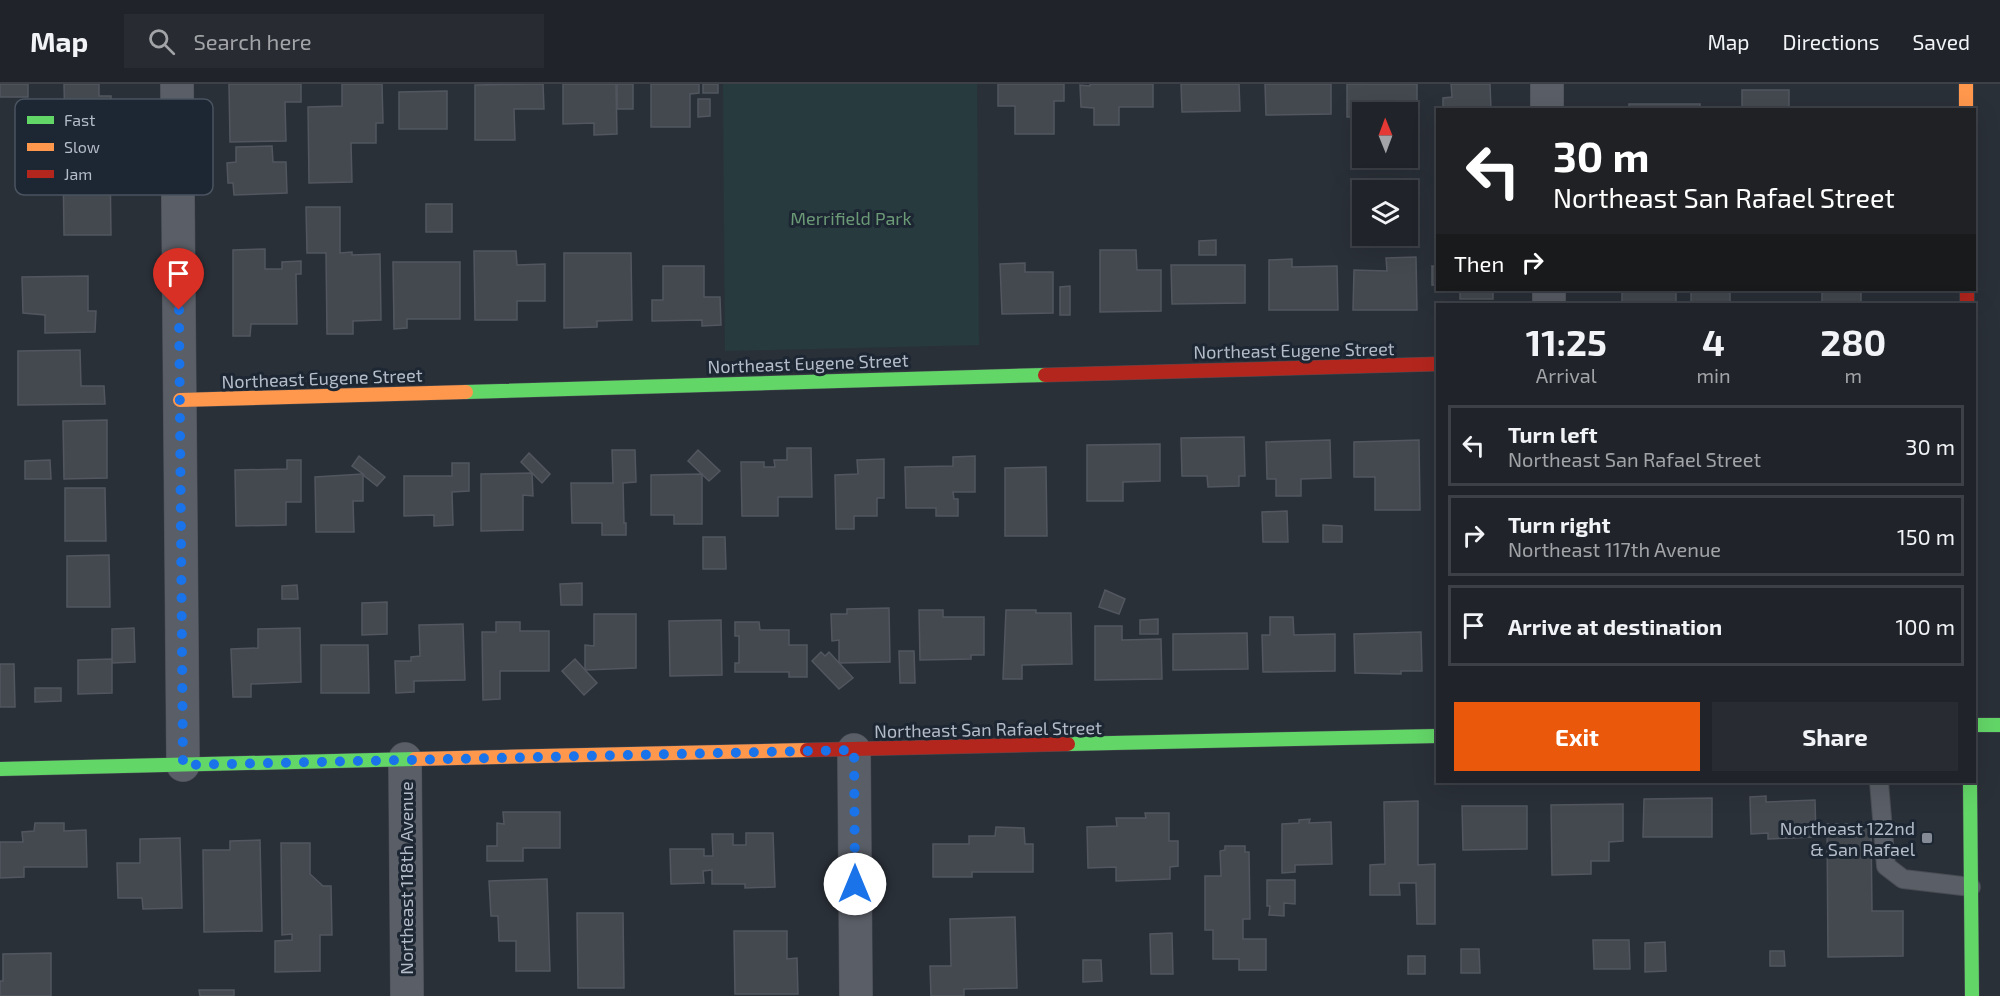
<!DOCTYPE html>
<html lang="en">
<head>
<meta charset="utf-8">
<style>
  body { margin:0; font-family:"Exo 2",sans-serif; background:#282c32; color:#f1f3f6; height:100vh; display:flex; flex-direction:column; font-size:22px; white-space:nowrap }
  * { box-sizing:border-box; margin:0 }
  p { font-size:20px; color:#a2a4a8 }
  .icon { flex:none; width:33px; height:33px; fill:none; stroke:currentColor; stroke-width:2; stroke-linecap:round; stroke-linejoin:round }
  .map { position:relative; flex:1; overflow:hidden }
  .details { position:absolute; left:1436px; top:219px; width:540px; height:480px; display:flex; flex-direction:column; background:#20242a; border-radius:0px; box-shadow:0 6px 24px #0002,0 0 0 2px #3d4147 }
  .details>* { flex:none }
  .hud { position:absolute; left:1436px; top:24px; width:540px; height:183px; border-radius:0px; box-shadow:0 6px 24px #0002,0 0 0 2px #3d4147; background:#202124; color:#fff; overflow:hidden }
  .needle { width:39px; rotate:359deg }
  .buttons { position:absolute; left:1352px; top:18px; display:grid; gap:12px }
  .buttons a { display:grid; place-items:center; width:66px; height:66px; border-radius:0px; background:#20242a; box-shadow:0 6px 24px #0002,0 0 0 2px #3d4147; font-size:30px }
  .pin { position:absolute; display:grid; place-items:center; width:51px; height:51px; color:#fff; margin:-62px -26px; border-radius:50% 50% 50% 0; rotate:-45deg; box-shadow:0 0 6px #0007 }
  .pin .icon { rotate:45deg }
  .me { position:absolute; width:66px; margin:-33px; rotate:0deg; stroke-linejoin:round; filter:drop-shadow(0 0 4px #0008) }
  .turn { display:flex; align-items:center; gap:21px; height:126px; padding:0 18px; font-size:27px }
  .turn .icon { width:78px; height:78px; stroke-width:2.5 }
  .turn b { display:block; font-size:42px; line-height:51px }
  .then { display:flex; align-items:center; height:57px; padding:0 18px; background:#0003; gap:12px; font-size:22px }
  .eta { display:flex; justify-content:space-evenly; align-items:center; height:102px; text-align:center }
  .eta b { font-size:36px; font-weight:700; line-height:42px }
  .button { display:flex; gap:12px; margin-top:auto; padding:12px 18px }
  .button a { flex:1; height:69px; border-radius:0px; background:#ea580c; color:#fff; font-size:24px; font-weight:700; line-height:69px; text-align:center }
  .button a+a { background:#282c32; color:#f1f3f6 }
  ul { padding:0; list-style:none }
  li { display:flex; align-items:center; gap:18px; height:81px; margin:0 12px 9px; padding:0 6px; border:3px solid #3d4147; border-radius:0px }
  li div { flex:1 }
  li b { display:block; font-size:22px }
  li em { font-style:normal }
  header { display:flex; align-items:center; gap:36px; box-sizing:border-box; height:84px; padding:0 30px; background:#20242a; border-bottom:2px solid #3d4147 }
  header strong { font-size:28px }
  nav { display:flex; gap:33px; margin-inline-start:auto; font-size:21px }
  .search { width:420px; height:54px; background:#282c32; display:flex; align-items:center; gap:15px; box-sizing:border-box; padding:0 21px; border-radius:0px; color:#a2a4a8; font-size:22px }
  .map>svg:first-child { display:block }
</style>
</head>
<body>
<header>
<strong>Map</strong>
<div class="search"><svg class="icon" aria-label="search" viewBox="0 0 24 24"><circle cx="10" cy="10" r="6"/><path d="M15 15l6 6"/></svg>Search here</div>
<nav><a>Map</a><a>Directions</a><a>Saved</a></nav>
</header>
<div class="map">
<svg width="2000" height="912" viewBox="0 0 2000 912">
  <rect width="100%" height="100%" fill="#2a3038"/>
  <path fill="#273a3e" d="M723 0H977L979 261 725 267Z"/>
  <g fill="#444950" stroke="#52575f" stroke-width="1.5">
    <rect x="0" y="0" width="28" height="13"/>
    <path d="M64 0H99V12H111V43L65 44Z"/>
    <path d="M229 0H301V18H285L286 57 230 58Z"/>
    <path d="M342 0H382L383 39H376V59H351L352 98 309 99 308 23 342 22Z"/>
    <path d="M529 0H543L544 25H514L515 56H475V1Z"/>
    <path d="M563 0H616L617 50 594 51V39L563 40Z"/>
    <rect x="617" y="0" width="16" height="25"/>
    <path d="M651 0H699V9L690 10V43H651Z"/>
    <rect x="703" y="0" width="15" height="9"/>
    <path d="M998 0H1064V17H1054V50H1015V22H998Z"/>
    <path d="M1090 0H1153V23H1119V41H1094V24L1081 23 1080 1 1090 2Z"/>
    <path d="M1181 0H1239L1240 27 1182 28Z"/>
    <path d="M1265 0H1331V30L1266 31Z"/>
    <path d="M1347 0H1417V38H1407V28H1362V33H1347Z"/>
    <path d="M1451 0H1490L1491 26H1443V14L1452 13Z"/>
    <rect x="1742" y="6" width="47" height="20"/>
    <path d="M447 7V45H399V8Z"/>
    <path d="M698 15H710V32L698 33Z"/>
    <rect x="1629" y="20" width="71" height="6"/>
    <path d="M272 62 273 78H286L287 109 234 111 233 99H228L227 79 236 78V63Z"/>
    <path d="M110 78 111 151H64L63 79Z"/>
    <rect x="426" y="120" width="26" height="28"/>
    <path d="M306 123H340V169L352 168V171L380 170 381 236 353 237V250H327L326 169H307Z"/>
    <path d="M1216 156V171H1199V157Z"/>
    <path d="M265 165V185H282V178L301 177V190H296L297 240H251L250 252H233V166Z"/>
    <path d="M1100 166H1136L1137 186H1161V227L1100 228Z"/>
    <path d="M474 167H516L517 181 545 180V217H517V236H475Z"/>
    <path d="M564 169H631L632 236 597 237V243L564 244Z"/>
    <path d="M1416 173 1417 226H1353L1354 186 1387 187 1386 174Z"/>
    <path d="M1292 175V183L1337 182 1338 226H1269V176Z"/>
    <path d="M393 178H460V235H407V244L394 245Z"/>
    <path d="M1025 179V188H1053V229L1002 230 1000 180Z"/>
    <path d="M1171 181H1245V219L1172 220Z"/>
    <path d="M663 182H704V213H720L721 241 702 242V236L652 237V216H663Z"/>
    <path d="M1432 182 1437 183V201H1432Z"/>
    <path d="M88 192V227H96L95 248 45 249V231L23 229 22 193Z"/>
    <path d="M1070 202V231H1060V203Z"/>
    <rect x="1460" y="206" width="33" height="9"/>
    <rect x="1622" y="206" width="54" height="14"/>
    <rect x="1691" y="206" width="39" height="14"/>
    <rect x="1743" y="206" width="16" height="2"/>
    <rect x="1822" y="206" width="39" height="14"/>
    <path d="M80 266 81 302H104L105 320 18 321V267Z"/>
    <path d="M107 336V394L64 395 63 337Z"/>
    <path d="M1244 353 1245 392H1239V402L1208 403 1207 392H1182L1181 354Z"/>
    <path d="M1330 356 1331 394 1301 395V412H1276V395H1267L1266 358Z"/>
    <path d="M1419 356 1420 426H1375V393H1354V358Z"/>
    <path d="M1160 360V397L1123 398V417H1087V361Z"/>
    <path d="M787 364H811L812 413H778V432H742L741 378H764V383H775L774 376H787Z"/>
    <path d="M1435 364H1437V394H1436Z"/>
    <path d="M612 366H635L636 398 623 399 624 439H626V451H602V439H572L571 399H613Z"/>
    <path d="M698 366 720 387 709 397 688 377Z"/>
    <path d="M529 369 550 390 542 399 521 378Z"/>
    <path d="M359 372 385 393 377 402 363 391V417H353L354 448H316L315 393 363 390 352 382Z"/>
    <path d="M975 372V408H953L954 415H958V432H936V424H906L905 383 953 382V373Z"/>
    <path d="M884 375V414H877V432H854V445H836L835 391 858 390 857 376Z"/>
    <path d="M50 376 51 395H25V377Z"/>
    <path d="M287 376H301V418H286V441L236 442 235 386 287 385Z"/>
    <path d="M452 379H469V407L452 408 453 441 434 442V431L404 432V392H452Z"/>
    <path d="M1046 383 1047 452H1005V384Z"/>
    <path d="M532 389 533 412 523 411V446L481 447V390Z"/>
    <path d="M702 390V440H674V431H651V391Z"/>
    <path d="M65 404H105L106 457H65Z"/>
    <path d="M1287 427 1288 458H1263L1262 428Z"/>
    <path d="M1323 441 1342 442V458H1323Z"/>
    <path d="M703 453H725L726 485H703Z"/>
    <path d="M109 471 110 523H67V472Z"/>
    <path d="M582 499V521H561L560 500Z"/>
    <path d="M297 501 298 515H282V502Z"/>
    <path d="M1105 506 1125 515 1119 530 1099 523Z"/>
    <path d="M387 518V550L362 551V519Z"/>
    <path d="M889 524 890 578 839 579V556L832 557 831 530H847V525Z"/>
    <path d="M919 526H943V533H984V571H971V575L920 576Z"/>
    <path d="M1006 526H1036V529H1071L1072 580 1022 581V595H1003Z"/>
    <path d="M594 530H636V584L585 586V561L594 562Z"/>
    <path d="M1270 533H1293L1294 551 1335 550V587L1263 588 1262 551H1270Z"/>
    <path d="M1158 535V550H1140V536Z"/>
    <path d="M721 536 722 591 670 592 669 537Z"/>
    <path d="M496 538H520V547H549V587H500V615L483 616 482 548H496Z"/>
    <path d="M735 538H759L760 546H789V561H807V593H789V588H735V579H739V552H735Z"/>
    <path d="M463 540 465 596 414 597V608L396 609 395 577H411V573L420 572 419 541Z"/>
    <path d="M1095 542H1122V556L1161 555 1162 595 1095 596Z"/>
    <path d="M134 544 135 578 112 579V545Z"/>
    <path d="M300 544 301 598 251 600V613H233L231 565 258 564V545Z"/>
    <path d="M1421 548 1422 587H1401V590L1355 589 1354 550Z"/>
    <path d="M1247 549 1248 585 1173 586V550Z"/>
    <path d="M321 561H368L369 609H321Z"/>
    <path d="M899 567H914L915 599H900Z"/>
    <path d="M821 568 825 572 829 568 853 594 839 605 812 577Z"/>
    <path d="M112 575V609L78 610V576Z"/>
    <path d="M575 575 597 599 584 611 562 587Z"/>
    <path d="M0 580H14L15 623H0Z"/>
    <path d="M35 604H61V617L35 618Z"/>
    <path d="M1766 712V718L1815 716 1816 753 1768 755V749L1751 750 1750 713Z"/>
    <path d="M1712 714V753H1643L1644 715Z"/>
    <path d="M1418 717V781L1435 780V840H1417L1416 799H1399L1400 811H1370V781L1385 780 1384 718Z"/>
    <path d="M1623 720V757L1609 758V777H1591V790L1552 791 1551 721Z"/>
    <path d="M1462 722H1527V765L1463 766Z"/>
    <path d="M503 728H560V764H523V777H487V762H497V739L504 740Z"/>
    <path d="M1145 729H1169V757H1178V782L1170 783V795L1116 797V783L1088 784 1087 743 1117 742 1116 734H1146Z"/>
    <path d="M1310 735 1309 739 1331 738 1332 780 1295 781V788L1282 789V740L1299 739V736Z"/>
    <path d="M35 739H64V747L86 746 87 783H24V793L0 794V758H23L22 748 34 747Z"/>
    <path d="M1827 740H1871L1872 827H1903V872L1828 873Z"/>
    <path d="M996 743 1024 744 1025 760H1033V788H972V793H933V760H969V752H995Z"/>
    <path d="M746 749H773L775 803 745 804V800H712V786L703 787 704 799 671 800 670 765H704V772H713L712 750H733V761H746Z"/>
    <path d="M180 754 182 824 143 825 142 814H118L117 779H140V755Z"/>
    <path d="M260 756 262 847 204 848 203 766H230V757Z"/>
    <path d="M281 759H310V790L323 802H331L332 851H320V887L275 888V857L292 856V850L282 851Z"/>
    <path d="M1225 762H1245V768H1249L1250 835H1243V855H1266V886H1239V875H1213V846H1205V792H1221L1220 767 1225 766Z"/>
    <path d="M547 795 550 887H516V857H499L498 832H491L489 797Z"/>
    <path d="M1267 796H1295V820L1284 819V832L1269 831 1270 822H1267Z"/>
    <path d="M577 829H623L624 904H578Z"/>
    <path d="M1015 833 1017 904 964 905V912H931L930 882H951L950 835Z"/>
    <path d="M734 847H787V875L797 874 798 910H735Z"/>
    <path d="M1172 849 1173 890H1151L1150 850Z"/>
    <path d="M1593 856H1629L1630 885H1594Z"/>
    <path d="M1665 858 1666 887 1645 888V859Z"/>
    <path d="M1461 865H1479L1480 889H1461Z"/>
    <path d="M1770 867H1784L1785 882H1770Z"/>
    <path d="M51 869V912H0V897H3V870Z"/>
    <rect x="1408" y="872" width="17" height="18"/>
    <path d="M1083 876H1101L1102 897 1083 898Z"/>
    <path d="M199 906H234V912H200Z"/>
  </g>
  <g fill="none" stroke-linecap="round" stroke-linejoin="round">
    <defs>
      <path id="lane" d="M1879 698 1886 782 1903 795 1971 803"/>
      <g id="street">
        <path d="M177 0 183 681"/>
        <path d="M1547 0V26"/>
        <path d="M1549 206V220"/>
        <path d="M854 666 856 912"/>
        <path d="M405 675 407 912"/>
      </g>
      <g id="fast">
        <path d="M466 308 1045 291"/>
        <path d="M1974 641H2000"/>
        <path d="M1068 660 1437 652"/>
        <path d="M0 685 415 675"/>
        <path d="M1970 698 1972 912"/>
      </g>
      <g id="slow">
        <path d="M1966 0V26"/>
        <path d="M180 316 466 308"/>
        <path d="M415 675 807 666"/>
      </g>
      <g id="jam">
        <path d="M1967 206V220"/>
        <path d="M1045 291 1437 280"/>
        <path d="M807 666 1068 660"/>
      </g>
    </defs>
    <use href="#lane" stroke="#484c53" stroke-width="20"/>
    <use href="#street" stroke="#484c53" stroke-width="34"/>
    <use href="#fast" stroke="#484c53" stroke-width="15"/>
    <use href="#slow" stroke="#484c53" stroke-width="15"/>
    <use href="#jam" stroke="#484c53" stroke-width="15"/>
    <use href="#lane" stroke="#5a5e66" stroke-width="18"/>
    <use href="#street" stroke="#5a5e66" stroke-width="33"/>
    <use href="#fast" stroke="#63d668" stroke-width="14"/>
    <use href="#slow" stroke="#ff974d" stroke-width="14"/>
    <use href="#jam" stroke="#b3261e" stroke-width="14"/>
  </g>
  <g fill="none" stroke-linecap="round" stroke-linejoin="round">
    <path stroke="#1a73e8" stroke-width="10" stroke-dasharray="0 18" d="M179 226 183 681 854 666 855 800"/>
  </g>
  <rect fill="#848b96" stroke="#1d2633" stroke-width="2" x="1921" y="748" width="12" height="12" rx="3"/>
  <g text-anchor="middle" dominant-baseline="central" stroke-width="6" stroke-linejoin="round" paint-order="stroke">
    <g font-size="18" fill="#6b9a76" stroke="#1d2633">
      <text x="851" y="134">Merrifield Park</text>
    </g>
    <g font-size="18" fill="#b4bcc9" stroke="#1d2633">
      <text transform="translate(1294 266) rotate(-1)">Northeast Eugene Street</text>
      <text transform="translate(808 279) rotate(-2)">Northeast Eugene Street</text>
      <text transform="translate(322 294) rotate(-2)">Northeast Eugene Street</text>
      <text transform="translate(988 645) rotate(-1)">Northeast San Rafael Street</text>
      <text transform="translate(406 794) rotate(-90)">Northeast 118th Avenue</text>
    </g>
    <g font-size="18" fill="#b4bcc9" stroke="#1d2633" text-anchor="end">
      <text x="1915" y="744">Northeast 122nd<tspan x="1915" dy="21">&amp; San Rafael</tspan></text>
    </g>
  </g>
  <rect x="15" y="15" width="198" height="96" rx="9" fill="#1d2633" stroke="#4a5360" stroke-width="1.5"/>
  <rect x="27" y="32" width="27" height="8" fill="#63d668"/>
  <rect x="27" y="59" width="27" height="8" fill="#ff974d"/>
  <rect x="27" y="86" width="27" height="8" fill="#b3261e"/>
  <g font-size="16" fill="#b4bcc9">
    <text x="64" y="42">Fast</text>
    <text x="64" y="69">Slow</text>
    <text x="64" y="96">Jam</text>
  </g>
</svg>
<div class="buttons">
<a><svg class="needle" viewBox="-14 -14 28 28"><path d="M0-13l5 13h-10z" fill="#e53935"/><path d="M0 13l5-13h-10z" fill="#a2a4a8"/></svg></a>
<a><svg class="icon" aria-label="layers" viewBox="0 0 24 24"><path d="M12 4l9 5-9 5-9-5zM3 14l9 5 9-5"/></svg></a>
</div>
<div class="pin" style="left:179px;top:226px;background:#d93025"><svg class="icon" aria-label="arrive" viewBox="0 0 24 24"><path d="M6 21V4h12l-3 4 3 4H6"/></svg></div>
<svg class="me" style="left:855px;top:800px" viewBox="-20 -20 40 40"><circle r="19" fill="#fff"/><path d="M0-13L10 11 0 6-10 11z" fill="#1a73e8"/></svg>
<div class="hud">
<div class="turn"><svg class="icon" aria-label="left" viewBox="0 0 24 24"><path d="M17 20v-9H6M10 6l-5 5 5 5"/></svg><div><b>30 m</b>Northeast San Rafael Street</div></div>
<div class="then">Then<svg class="icon" aria-label="right" viewBox="0 0 24 24"><path d="M7 20v-9h11M14 6l5 5-5 5"/></svg></div>
</div>
<section class="details">
<div class="eta">
<div><b>11:25</b><p>Arrival</p></div>
<div><b>4</b><p>min</p></div>
<div><b>280</b><p>m</p></div>
</div>
<ul>
<li><svg class="icon" aria-label="left" viewBox="0 0 24 24"><path d="M17 20v-9H6M10 6l-5 5 5 5"/></svg><div><b>Turn left</b><p>Northeast San Rafael Street</p></div><em>30 m</em></li>
<li><svg class="icon" aria-label="right" viewBox="0 0 24 24"><path d="M7 20v-9h11M14 6l5 5-5 5"/></svg><div><b>Turn right</b><p>Northeast 117th Avenue</p></div><em>150 m</em></li>
<li><svg class="icon" aria-label="arrive" viewBox="0 0 24 24"><path d="M6 21V4h12l-3 4 3 4H6"/></svg><div><b>Arrive at destination</b></div><em>100 m</em></li>
</ul>
<div class="button"><a>Exit</a><a>Share</a></div>
</section>
</div>
</body>
</html>
